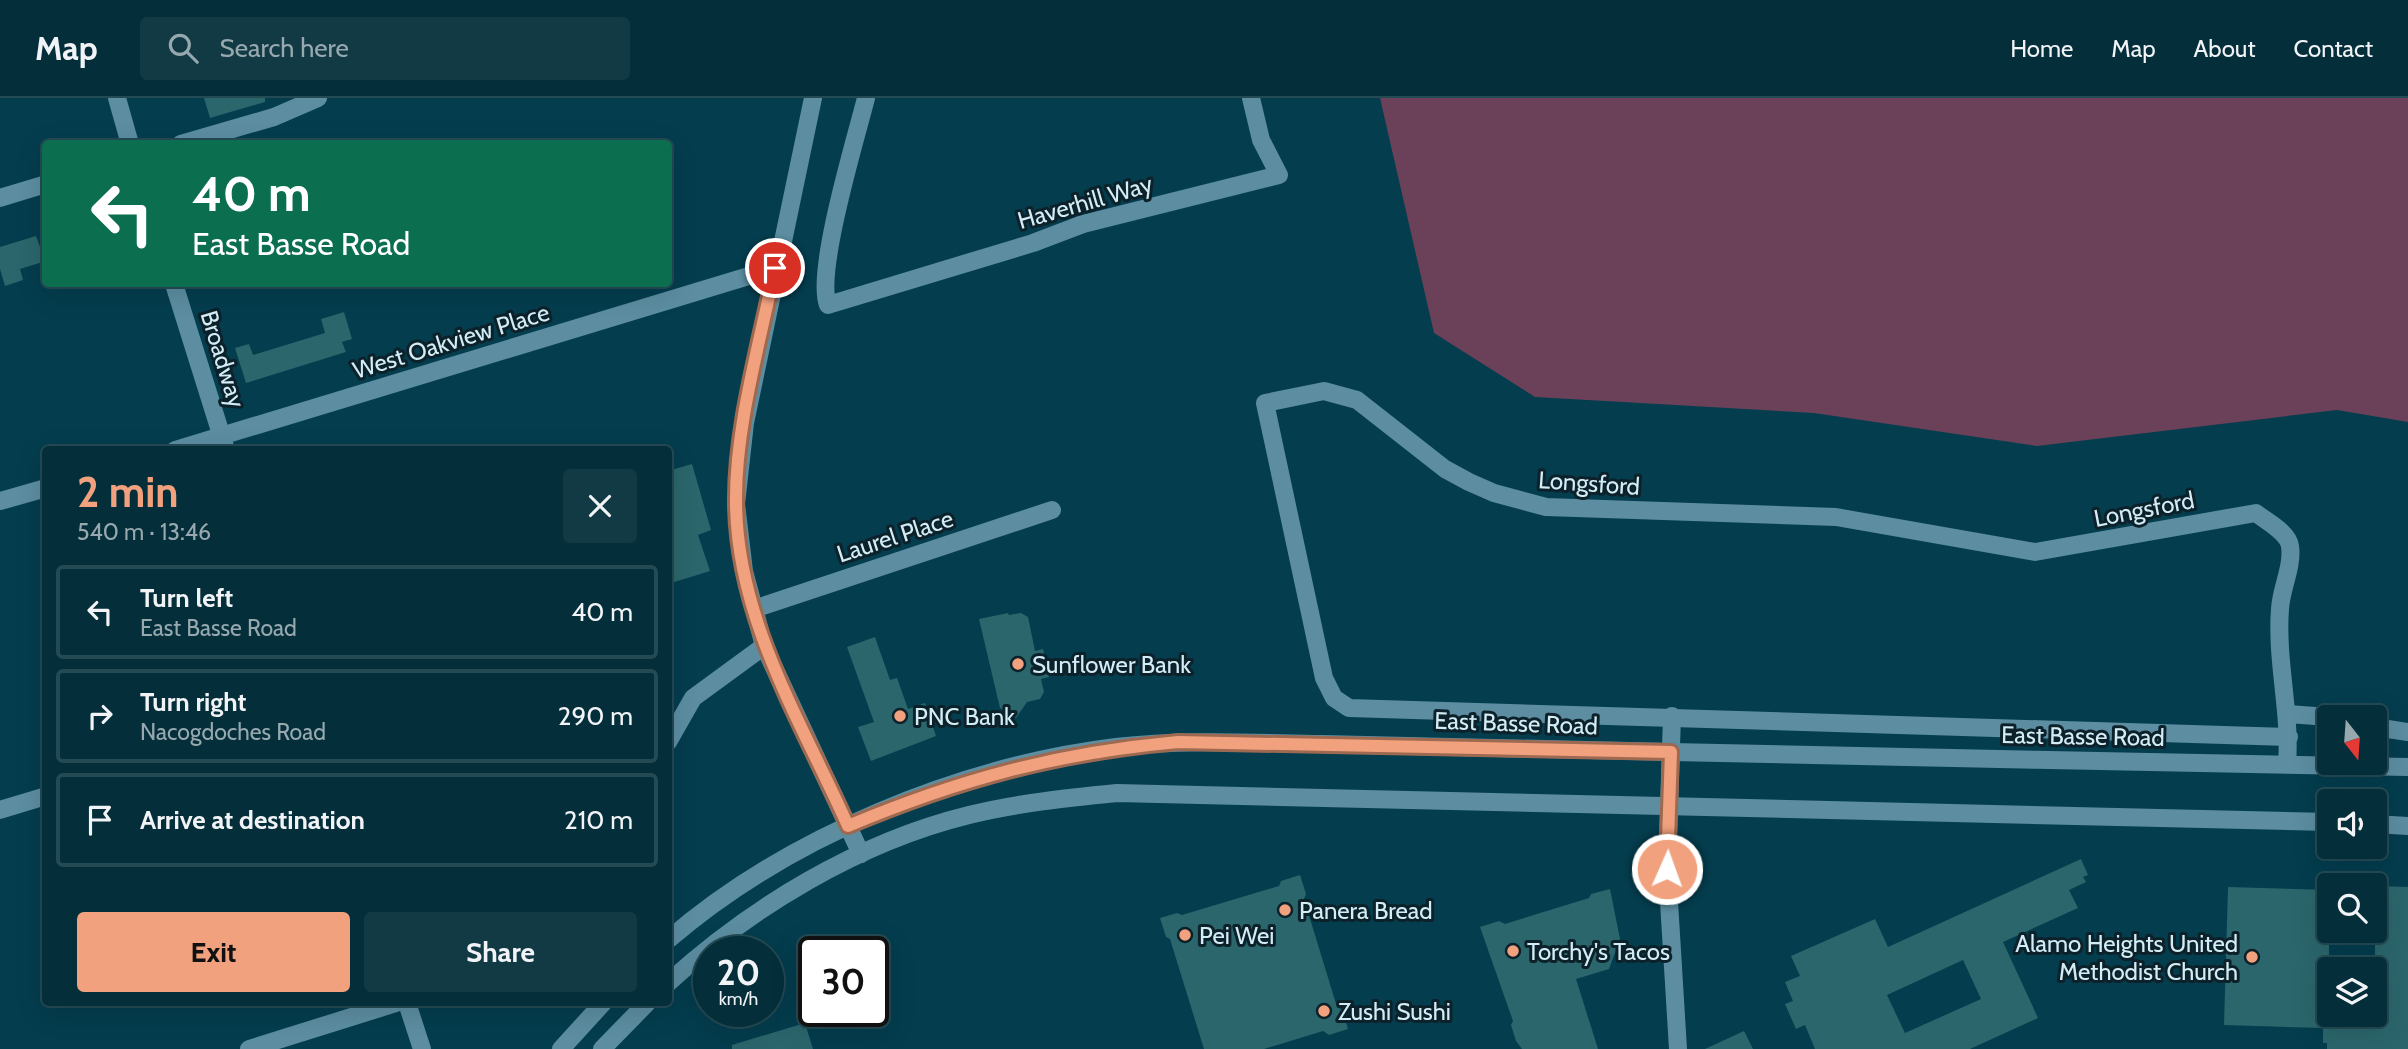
<!DOCTYPE html>
<html lang="en">
<head>
<meta charset="utf-8">
<style>
  body { margin:0; font-family:Cabin,sans-serif; background:#113a45; color:#f1f3f6; height:100vh; display:flex; flex-direction:column; font-size:26px; white-space:nowrap }
  * { box-sizing:border-box; margin:0 }
  p { font-size:23px; color:#97a8af }
  .icon { flex:none; width:38px; height:38px; fill:none; stroke:currentColor; stroke-width:2; stroke-linecap:round; stroke-linejoin:round }
  .map { position:relative; flex:1; overflow:hidden }
  .sheet { position:absolute; left:42px; top:348px; width:630px; height:560px; display:flex; flex-direction:column; background:#032e3a; border-radius:7px; box-shadow:0 7px 28px #0002,0 0 0 2px #244a54 }
  .sheet>* { flex:none }
  .hud { position:absolute; left:42px; top:42px; width:630px; height:147px; border-radius:7px; box-shadow:0 7px 28px #0002,0 0 0 2px #244a54; background:#0b6e4f; color:#fff; overflow:hidden }
  .needle { width:46px; rotate:163deg }
  .buttons { position:absolute; left:2317px; top:607px; display:grid; gap:14px }
  .buttons a { display:grid; place-items:center; width:70px; height:70px; border-radius:7px; background:#032e3a; box-shadow:0 7px 28px #0002,0 0 0 2px #244a54; font-size:35px }
  .speed { position:absolute; left:693px; top:838px; display:flex; gap:14px; font-size:35px; font-weight:700; text-align:center }
  .speed>* { display:grid; place-content:center; width:91px; height:91px; border-radius:50%; background:#032e3a; box-shadow:0 7px 28px #0002,0 0 0 2px #244a54; line-height:1 }
  .speed small { font-size:18px; font-weight:400 }
  .speed .limit { border:4px solid #111; border-radius:10px; background:#fff; color:#111 }
  .pin { position:absolute; display:grid; place-items:center; width:60px; height:60px; color:#fff; margin:-30px; border:4px solid #fff; border-radius:50%; box-shadow:0 2px 7px #0007 }
  .me { position:absolute; width:77px; margin:-38px; rotate:2deg; stroke-linejoin:round; filter:drop-shadow(0 0 5px #0008) }
  .turn { display:flex; align-items:center; gap:24px; height:147px; padding:0 35px; font-size:32px }
  .turn .icon { width:91px; height:91px; stroke-width:2.5 }
  .turn b { display:block; font-size:49px; line-height:60px }
  .round { display:grid; place-items:center; flex:none; width:74px; height:74px; border-radius:7px; background:#113a45 }
  .summary { display:flex; align-items:center; justify-content:space-between; height:119px; padding:0 35px }
  h1 { font-size:42px; font-weight:700; line-height:52px; color:#f1a17d }
  .action { display:flex; gap:14px; margin-top:auto; padding:14px 35px }
  .action a { flex:1; height:80px; border-radius:7px; background:#f1a17d; color:#111; font-size:28px; font-weight:700; line-height:80px; text-align:center }
  .action a+a { background:#113a45; color:#f1f3f6 }
  ul { padding:0; list-style:none }
  li { display:flex; align-items:center; gap:21px; height:94px; margin:0 14px 10px; padding:0 21px; border:4px solid #244a54; border-radius:7px }
  li div { flex:1 }
  li b { display:block; font-size:26px }
  li em { font-style:normal }
  header { display:flex; align-items:center; gap:42px; box-sizing:border-box; height:98px; padding:0 35px; background:#032e3a; border-bottom:2px solid #244a54 }
  header strong { font-size:33px }
  nav { display:flex; gap:38px; margin-inline-start:auto; font-size:24px }
  .search { width:490px; height:63px; background:#113a45; display:flex; align-items:center; gap:18px; box-sizing:border-box; padding:0 24px; border-radius:7px; color:#97a8af; font-size:26px }
  .map>svg:first-child { display:block }
</style>
</head>
<body>
<header>
<strong>Map</strong>
<div class="search"><svg class="icon" aria-label="search" viewBox="0 0 24 24"><circle cx="10" cy="10" r="6"/><path d="M15 15l6 6"/></svg>Search here</div>
<nav><a>Home</a><a>Map</a><a>About</a><a>Contact</a></nav>
</header>
<div class="map">
<svg width="2408" height="951" viewBox="0 0 2408 951">
  <rect width="100%" height="100%" fill="#043d4e"/>
  <path fill="#6b4159" d="M1380 0H2408V324L2337 312 2037 348 1814 315 1535 299 1434 235Z"/>
  <g fill="#2b666c" fill-rule="evenodd">
    <path d="M204 0H265V4L210 20Z"/>
    <path d="M36 138 40 149 43 148 46 163 20 171 23 182 5 188 0 171V149Z"/>
    <path d="M344 214 352 241 342 244 346 254 246 285 235 250 249 246 253 257 325 235 321 221Z"/>
    <path d="M692 366 711 432 698 437 710 473 668 486V373Z"/>
    <path d="M1008 515 1009 517 1021 515 1028 519 1035 553 1043 551 1049 579 1041 581 1044 594 1040 601 1027 604 1016 620 1000 610 979 521Z"/>
    <path d="M875 539 890 582 897 580 908 611 925 605 936 638 871 663 858 629 874 624 847 549Z"/>
    <path d="M2081 761 2088 777 2083 779 2086 784 2069 792 2078 810 2003 844 2038 920 1970 951H1815L1805 927 1796 931 1785 906 1793 903 1785 884 1800 878 1791 858 1875 821 1888 849ZM1963 862 1981 901 1905 935 1887 897Z"/>
    <path d="M1300 777 1306 796 1304 801 1337 909 1342 912 1348 931 1329 937 1323 933 1264 951H1204L1170 841 1166 839 1160 820 1177 815 1182 817 1279 788 1281 783Z"/>
    <path d="M2375 788 2408 789V951H2327V945H2323V930L2224 927 2228 789 2329 792V917H2375Z"/>
    <path d="M1610 791 1620 841 1609 871 1576 881 1598 951H1522L1516 943 1511 927 1513 923 1480 829 1499 823 1505 826 1589 800 1591 796Z"/>
    <path d="M805 925 813 951H732V947Z"/>
    <path d="M1744 933 1753 951H1705Z"/>
  </g>
  <g fill="none" stroke-linecap="round" stroke-linejoin="round">
    <g stroke="#5c8da1" stroke-width="18">
      <path d="M813 0 745 325 736 406 744 473 764 548 861 756"/>
      <path d="M866 0C856 40 815 174 828 207L1033 145 1083 126 1279 77 1261 42 1251 0"/>
      <path d="M181 46 274 19 318 0"/>
      <path d="M0 100 46 86"/>
      <path d="M175 352 775 170"/>
      <path d="M0 403 46 390"/>
      <path d="M754 511 1052 412"/>
      <path d="M2288 616 2342 620"/>
      <path d="M1672 618 1667 771 1678 951"/>
      <path d="M2375 629 2408 634"/>
      <path d="M668 644 693 600 764 548"/>
      <path d="M2287 666C2291 614 2276 563 2280 511 2281 490 2293 469 2290 448 2288 434 2266 423 2256 415L2035 454 1836 419 1546 409 1494 395 1469 384 1445 371 1357 302 1324 293 1265 305 1324 580 1334 600 1349 610 2289 639"/>
      <path d="M0 712 46 698"/>
      <path d="M249 951 396 905"/>
    </g>
    <g stroke="#5c8da1" stroke-width="18">
      <path d="M117 0 130 46"/>
      <path d="M174 186 226 352"/>
      <path d="M2375 726 2408 728"/>
      <path d="M668 842C787 739 961 668 1116 649 1185 641 1253 645 1322 646 1439 648 1556 652 1672 654 1917 660 2163 664 2408 669"/>
      <path d="M668 885C751 809 859 744 969 717 1018 705 1067 700 1117 695L2329 724"/>
      <path d="M407 905 422 951"/>
      <path d="M561 951 603 905"/>
      <path d="M602 951 647 905"/>
    </g>
  </g>
  <g fill="none" stroke-linecap="round" stroke-linejoin="round">
    <defs>
      <path id="route" d="M775 170C760 245 735 329 736 405 737 522 802 625 848 728 960 681 1057 655 1178 644L1671 654 1667 771"/>
    </defs>
    <use href="#route" stroke="#9d6951" stroke-width="18"/>
    <use href="#route" stroke="#f1a17d" stroke-width="12"/>
  </g>
  <g fill="#f1a17d" stroke="#0c2129" stroke-width="2.5">
    <circle cx="1018" cy="566" r="7"/>
    <circle cx="900" cy="618" r="7"/>
    <circle cx="1285" cy="812" r="7"/>
    <circle cx="1185" cy="837" r="7"/>
    <circle cx="1513" cy="853" r="7"/>
    <circle cx="2252" cy="859" r="7"/>
    <circle cx="1324" cy="913" r="7"/>
  </g>
  <g text-anchor="middle" dominant-baseline="central" stroke-width="6" stroke-linejoin="round" paint-order="stroke">
    <g font-size="24" fill="#d3edf7" stroke="#0c2129">
      <text transform="translate(1085 104) rotate(-16)">Haverhill Way</text>
      <text transform="translate(451 243) rotate(-17)">West Oakview Place</text>
      <text transform="translate(223 261) rotate(73)">Broadway</text>
      <text transform="translate(1589 385) rotate(4)">Longsford</text>
      <text transform="translate(2144 411) rotate(-11)">Longsford</text>
      <text transform="translate(895 438) rotate(-18)">Laurel Place</text>
      <text transform="translate(1516 625) rotate(2)">East Basse Road</text>
      <text transform="translate(2083 638) rotate(1)">East Basse Road</text>
    </g>
    <g font-size="24" fill="#d3edf7" stroke="#0c2129" text-anchor="start">
      <text x="1032" y="566">Sunflower Bank</text>
      <text x="914" y="618">PNC Bank</text>
      <text x="1299" y="812">Panera Bread</text>
      <text x="1199" y="837">Pei Wei</text>
      <text x="2238" y="845" text-anchor="end">Alamo Heights United<tspan x="2238" dy="28">Methodist Church</tspan></text>
      <text x="1527" y="853">Torchy's Tacos</text>
      <text x="1338" y="913">Zushi Sushi</text>
    </g>
  </g>
</svg>
<div class="buttons">
<a><svg class="needle" viewBox="-14 -14 28 28"><path d="M0-13l5 13h-10z" fill="#e53935"/><path d="M0 13l5-13h-10z" fill="#97a8af"/></svg></a>
<a><svg class="icon" aria-label="sound" viewBox="0 0 24 24"><path d="M4 9h4l5-4v14l-5-4H4zM17 9q2 3 0 6"/></svg></a>
<a><svg class="icon" aria-label="search" viewBox="0 0 24 24"><circle cx="10" cy="10" r="6"/><path d="M15 15l6 6"/></svg></a>
<a><svg class="icon" aria-label="layers" viewBox="0 0 24 24"><path d="M12 4l9 5-9 5-9-5zM3 14l9 5 9-5"/></svg></a>
</div>
<div class="speed"><div>20<small>km/h</small></div><div class="limit">30</div></div>
<div class="pin" style="left:775px;top:170px;background:#d93025"><svg class="icon" aria-label="arrive" viewBox="0 0 24 24"><path d="M6 21V4h12l-3 4 3 4H6"/></svg></div>
<svg class="me" style="left:1667px;top:771px" viewBox="-20 -20 40 40"><circle r="17" fill="#f1a17d" stroke="#fff" stroke-width="3"/><path d="M0-11L8 9 0 5-8 9z" fill="#fff"/></svg>
<div class="hud">
<div class="turn"><svg class="icon" aria-label="left" viewBox="0 0 24 24"><path d="M17 20v-9H6M10 6l-5 5 5 5"/></svg><div><b>40 m</b>East Basse Road</div></div>
</div>
<section class="sheet">
<div class="summary"><div><h1>2 min</h1><p>540 m · 13:46</p></div><a class="round"><svg class="icon" aria-label="close" viewBox="0 0 24 24"><path d="M6 6l12 12M18 6L6 18"/></svg></a></div>
<ul>
<li><svg class="icon" aria-label="left" viewBox="0 0 24 24"><path d="M17 20v-9H6M10 6l-5 5 5 5"/></svg><div><b>Turn left</b><p>East Basse Road</p></div><em>40 m</em></li>
<li><svg class="icon" aria-label="right" viewBox="0 0 24 24"><path d="M7 20v-9h11M14 6l5 5-5 5"/></svg><div><b>Turn right</b><p>Nacogdoches Road</p></div><em>290 m</em></li>
<li><svg class="icon" aria-label="arrive" viewBox="0 0 24 24"><path d="M6 21V4h12l-3 4 3 4H6"/></svg><div><b>Arrive at destination</b></div><em>210 m</em></li>
</ul>
<div class="action"><a>Exit</a><a>Share</a></div>
</section>
</div>
</body>
</html>
